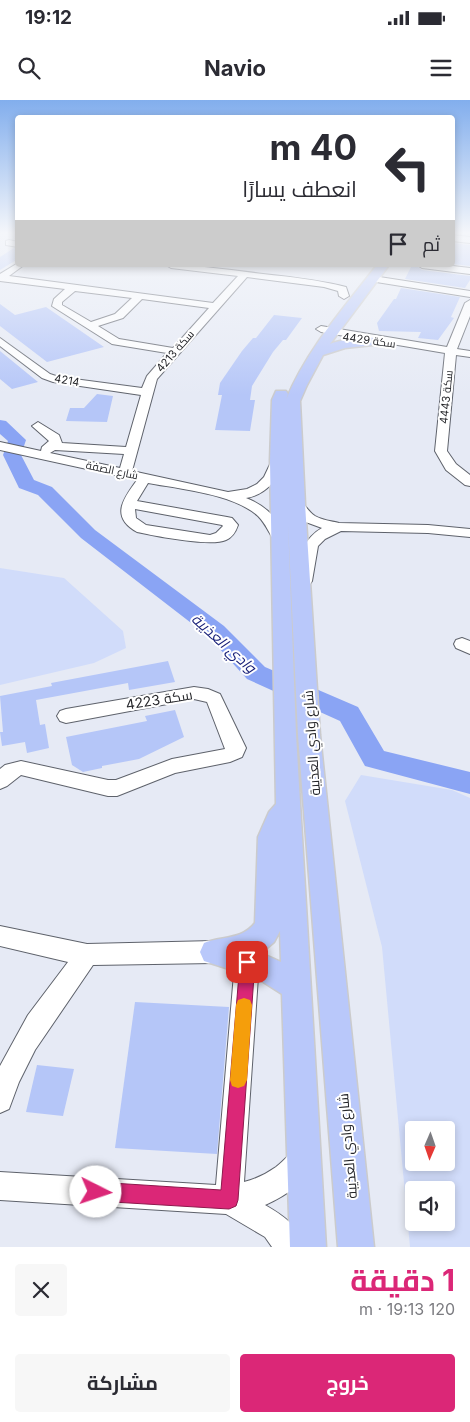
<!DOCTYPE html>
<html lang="ar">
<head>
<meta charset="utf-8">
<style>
  body { margin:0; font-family:Inter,Cairo,sans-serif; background:#f7f7f7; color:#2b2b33; direction:rtl; height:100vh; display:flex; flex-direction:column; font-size:19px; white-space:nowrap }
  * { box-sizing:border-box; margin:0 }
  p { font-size:16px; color:#7c7c81 }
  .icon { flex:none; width:28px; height:28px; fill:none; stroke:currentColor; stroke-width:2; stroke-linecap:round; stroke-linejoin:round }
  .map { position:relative; height:1147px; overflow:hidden; direction:ltr }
  .panel { display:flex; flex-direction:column; background:#fff; flex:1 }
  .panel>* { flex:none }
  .banner { position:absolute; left:15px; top:15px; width:440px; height:152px; border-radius:5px; box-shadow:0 2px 8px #0003; direction:rtl; background:#fff; color:#2b2b33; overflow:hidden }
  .needle { width:32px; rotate:182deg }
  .controls { position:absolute; left:405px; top:1021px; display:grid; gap:10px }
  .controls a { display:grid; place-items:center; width:50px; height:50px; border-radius:5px; background:#fff; box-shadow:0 2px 8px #0003; font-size:25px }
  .pin { position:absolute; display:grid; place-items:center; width:42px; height:42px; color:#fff; margin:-21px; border-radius:10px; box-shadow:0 2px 8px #0006 }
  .me { position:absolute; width:55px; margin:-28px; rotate:94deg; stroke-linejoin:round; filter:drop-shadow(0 0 4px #0008) }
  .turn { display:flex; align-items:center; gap:18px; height:105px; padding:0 15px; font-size:22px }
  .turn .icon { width:65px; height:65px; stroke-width:2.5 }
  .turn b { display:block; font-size:35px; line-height:42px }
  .then { display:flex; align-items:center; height:48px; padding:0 15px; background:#0003; gap:10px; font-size:19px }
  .round { display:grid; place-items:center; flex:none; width:52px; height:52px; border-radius:5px; background:#f7f7f7 }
  .headline { display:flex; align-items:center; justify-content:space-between; height:85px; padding:0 15px }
  h1 { font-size:30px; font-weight:700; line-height:38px; color:#db2777 }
  .action { display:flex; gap:10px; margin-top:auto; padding:10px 15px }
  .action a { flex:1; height:58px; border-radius:5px; background:#db2777; color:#fff; font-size:20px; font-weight:700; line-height:58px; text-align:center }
  .action a+a { background:#f7f7f7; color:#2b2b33 }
  .status { display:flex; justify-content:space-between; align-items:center; height:35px; padding:0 25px; background:#fff; direction:ltr }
  .status svg { height:14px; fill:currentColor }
  header { display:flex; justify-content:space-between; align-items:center; height:65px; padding:0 15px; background:#fff; font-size:22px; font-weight:700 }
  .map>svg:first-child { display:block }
</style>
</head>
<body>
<div class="status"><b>19:12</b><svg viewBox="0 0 49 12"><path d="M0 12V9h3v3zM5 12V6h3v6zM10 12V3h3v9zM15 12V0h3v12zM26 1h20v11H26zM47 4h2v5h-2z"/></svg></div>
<header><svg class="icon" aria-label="menu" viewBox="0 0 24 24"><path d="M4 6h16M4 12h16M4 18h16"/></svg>Navio<svg class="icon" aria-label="search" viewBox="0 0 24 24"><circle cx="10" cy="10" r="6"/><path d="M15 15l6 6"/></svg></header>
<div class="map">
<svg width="470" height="1147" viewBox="0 0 470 1147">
  <rect width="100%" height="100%" fill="#e6eaf5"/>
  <g fill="#d1dcfa" fill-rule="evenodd">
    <path d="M0 468 64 478 123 531 126 548 94 563 0 585Z"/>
    <path d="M361 675 452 690 470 698V1147H410L382 847 345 701ZM414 1030H446V1062H414ZM414 1090H446V1122H414Z"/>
  </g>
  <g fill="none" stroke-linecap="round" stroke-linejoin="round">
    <path fill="#8aa4f4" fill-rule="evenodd" d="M0 320 6 321 26 340 21 355 34 380 52 387 95 430 224 526 265 567 358 607 384 651 470 672V694L365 666 340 621 247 579 208 536 81 438 38 395 19 388 3 355 8 341 0 334Z"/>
  </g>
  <g fill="#b5c6f8">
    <path d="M452 143 470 145V166L452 164Z"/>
    <path d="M14 148 18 149V159L0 170V157Z"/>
    <path d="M412 165H415L422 170 470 176V180L465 188 405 179Z"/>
    <path d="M401 188 460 197 451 217 454 218 438 240 418 238 421 232 379 231 377 223 394 199H396Z"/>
    <path d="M0 204 15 215 46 207 104 247 47 262 0 226Z"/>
    <path d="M274 215 302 218 286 240H283L273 252 252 286 250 300H255L250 331 215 330 222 295H218L220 283 242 251 253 238H256Z"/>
    <path d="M0 251 38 282 12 289 0 279Z"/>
    <path d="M97 294 113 296 107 322 66 321 70 308H84Z"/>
    <path d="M168 561 175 582 129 590 128 583 36 600 40 625 45 624 49 648 27 653 25 642 2 646 0 632H3L0 596 52 586 51 583Z"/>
    <path d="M175 610 184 637 139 659 102 666V668L83 672 72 665 66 637 147 621 145 616Z"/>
    <path d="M135 902 229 907 217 1054 115 1048Z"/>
    <path d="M37 965 74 969 63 1016 26 1012Z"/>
  </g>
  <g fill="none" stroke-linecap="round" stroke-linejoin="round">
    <defs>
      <g id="minor">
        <path d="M452 135 470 137V143L452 141Z"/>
        <path d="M9 140 18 142V147L6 145V141Z"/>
        <path d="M18 163V165H24L9 176 213 203 238 176 171 168 166 165C199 165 230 170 263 174 291 177 319 180 346 187L349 196 344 199 339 196 338 191 324 187 247 177 157 279 132 371 228 392 247 389 257 384 264 377 273 358H283L285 361C276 380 268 394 246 398 267 406 278 419 287 439L285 442H275C269 433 266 424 258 416 234 394 180 389 148 383L137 401 227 417 232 418 238 425C236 431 233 437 226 440 211 447 155 436 137 432 110 417 123 399 137 380L0 350V342L41 351 42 347 49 341 32 326 38 322 59 335 62 343 126 347 141 295 53 282 42 278 0 246V238L50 274 59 277 142 288 147 276 167 253 112 244 52 206 54 199 65 189 0 181V174ZM75 191 132 198 115 214 91 222 62 205V202ZM142 199 209 208 173 248 119 239 98 226 123 218ZM55 350 124 354 120 368 50 353ZM135 409 222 425 223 426 216 433 210 435 146 425 136 418Z"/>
        <path d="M417 165H444L470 168V174L422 168Z"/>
        <path d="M373 176 470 191V197L370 181V177Z"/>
        <path d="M470 200V216L457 249 470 251V257L456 255 447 351 456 364 470 375V386L465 385 446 370 435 351 445 253 321 232 316 229 321 226 447 247 465 203Z"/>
        <path d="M296 400C305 402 307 411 315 416 322 420 331 421 339 423L428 425 470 429V437L428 433 341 431 325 439 318 446 312 481 310 484H298L296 481C300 459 301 440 322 428L303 421 289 404Z"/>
        <path d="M462 538 470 541V554L456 548 454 544 456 540Z"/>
        <path d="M194 587 208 589 220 594 246 648 242 657 230 662 175 673 117 696H108L21 675 7 686 0 689V669L5 665 21 661 108 680H116L172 659 225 649 207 602 194 599 66 623 60 621 57 616 60 611 66 609Z"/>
        <path d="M0 826 87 844 214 841 222 845 226 852 222 859 214 863 93 865 35 950 19 982 9 1009 0 1013V966L28 915 68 862 0 846Z"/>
        <path d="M247 851 255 854 259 862 244 1082C256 1079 266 1074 276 1067 286 1059 292 1050 304 1045L314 1049 318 1059C309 1080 286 1096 265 1105 284 1116 297 1125 306 1147H272L265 1137 226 1114 0 1100V1072L216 1085 235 862 239 854Z"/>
      </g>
      <path id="major" d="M377 165H389L330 244C341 240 372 233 379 241L373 245 345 248 323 255 307 285 300 301 305 404 320 635 374 1147H338L298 635 288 424 296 634 326 1147H290L282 894 257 878 204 861 200 852 204 843C222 836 242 840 255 823L258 737 269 712 276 704 270 361 272 300 276 291H286L288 294 286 300C307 249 344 208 377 165ZM280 831 281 862 261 853 274 842Z"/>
    </defs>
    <use href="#minor" stroke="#5e626b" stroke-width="2"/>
    <use href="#major" stroke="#cbcbcc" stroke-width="3"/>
    <use href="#minor" fill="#fff" fill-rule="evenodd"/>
    <use href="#major" fill="#b9c8fa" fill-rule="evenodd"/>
  </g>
  <linearGradient id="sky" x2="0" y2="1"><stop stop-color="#82aeed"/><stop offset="0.45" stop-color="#f4f6fa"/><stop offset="1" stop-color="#f4f6fa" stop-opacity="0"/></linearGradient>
  <rect width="470" height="295" fill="url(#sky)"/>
  <path fill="#db2777" stroke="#8e194d" d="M247 855 253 857 255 862 238 1100 236 1106 229 1109 96 1101 89 1098 86 1092 89 1085 96 1082 221 1090 240 862 242 857Z"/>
  <path fill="#f59e0b" d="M244 898 250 900 252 905 247 980 244 986 238 988 232 986 230 980 236 905 238 900Z"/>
  <g text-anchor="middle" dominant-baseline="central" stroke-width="4" stroke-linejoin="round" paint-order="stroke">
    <g font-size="11" fill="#25262a" stroke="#fff">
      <text transform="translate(369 240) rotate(8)">سكة 4429</text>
      <text transform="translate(175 251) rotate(-49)">سكة 4213</text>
      <text transform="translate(67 280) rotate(10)">4214</text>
      <text transform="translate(446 297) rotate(-84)">سكة 4443</text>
      <text transform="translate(112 370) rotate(12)">شارع الصفة</text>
    </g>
    <g font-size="14" fill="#25262a" stroke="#fff">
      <text transform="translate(159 599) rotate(-9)">سكة 4223</text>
      <text transform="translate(311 643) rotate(-94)">شارع وادي العذيبة</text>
      <text transform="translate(347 1046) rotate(-95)">شارع وادي العذيبة</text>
    </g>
    <g font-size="15" font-style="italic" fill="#141c76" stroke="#fff">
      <text transform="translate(224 543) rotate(42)">وادي العذيبة</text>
    </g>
  </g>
</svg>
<div class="controls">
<a><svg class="needle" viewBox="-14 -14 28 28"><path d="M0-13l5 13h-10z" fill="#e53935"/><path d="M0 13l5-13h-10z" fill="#7c7c81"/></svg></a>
<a><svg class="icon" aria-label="sound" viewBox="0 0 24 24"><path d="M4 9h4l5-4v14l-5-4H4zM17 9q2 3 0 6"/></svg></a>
</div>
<div class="pin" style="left:247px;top:862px;background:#d93025"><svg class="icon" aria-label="arrive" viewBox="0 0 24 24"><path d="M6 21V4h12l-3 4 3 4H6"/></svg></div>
<svg class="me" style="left:96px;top:1092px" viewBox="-20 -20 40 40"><circle r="19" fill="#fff"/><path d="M0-13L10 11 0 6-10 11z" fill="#db2777"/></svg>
<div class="banner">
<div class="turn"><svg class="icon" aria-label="left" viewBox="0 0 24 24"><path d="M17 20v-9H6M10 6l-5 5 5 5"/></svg><div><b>40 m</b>انعطف يسارًا</div></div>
<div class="then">ثم<svg class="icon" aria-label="arrive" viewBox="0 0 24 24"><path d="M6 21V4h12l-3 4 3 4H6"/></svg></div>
</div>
</div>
<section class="panel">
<div class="headline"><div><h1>1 دقيقة</h1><p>120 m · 19:13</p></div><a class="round"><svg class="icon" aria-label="close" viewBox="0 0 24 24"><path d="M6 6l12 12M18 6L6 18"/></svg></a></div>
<div class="action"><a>خروج</a><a>مشاركة</a></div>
</section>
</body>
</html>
